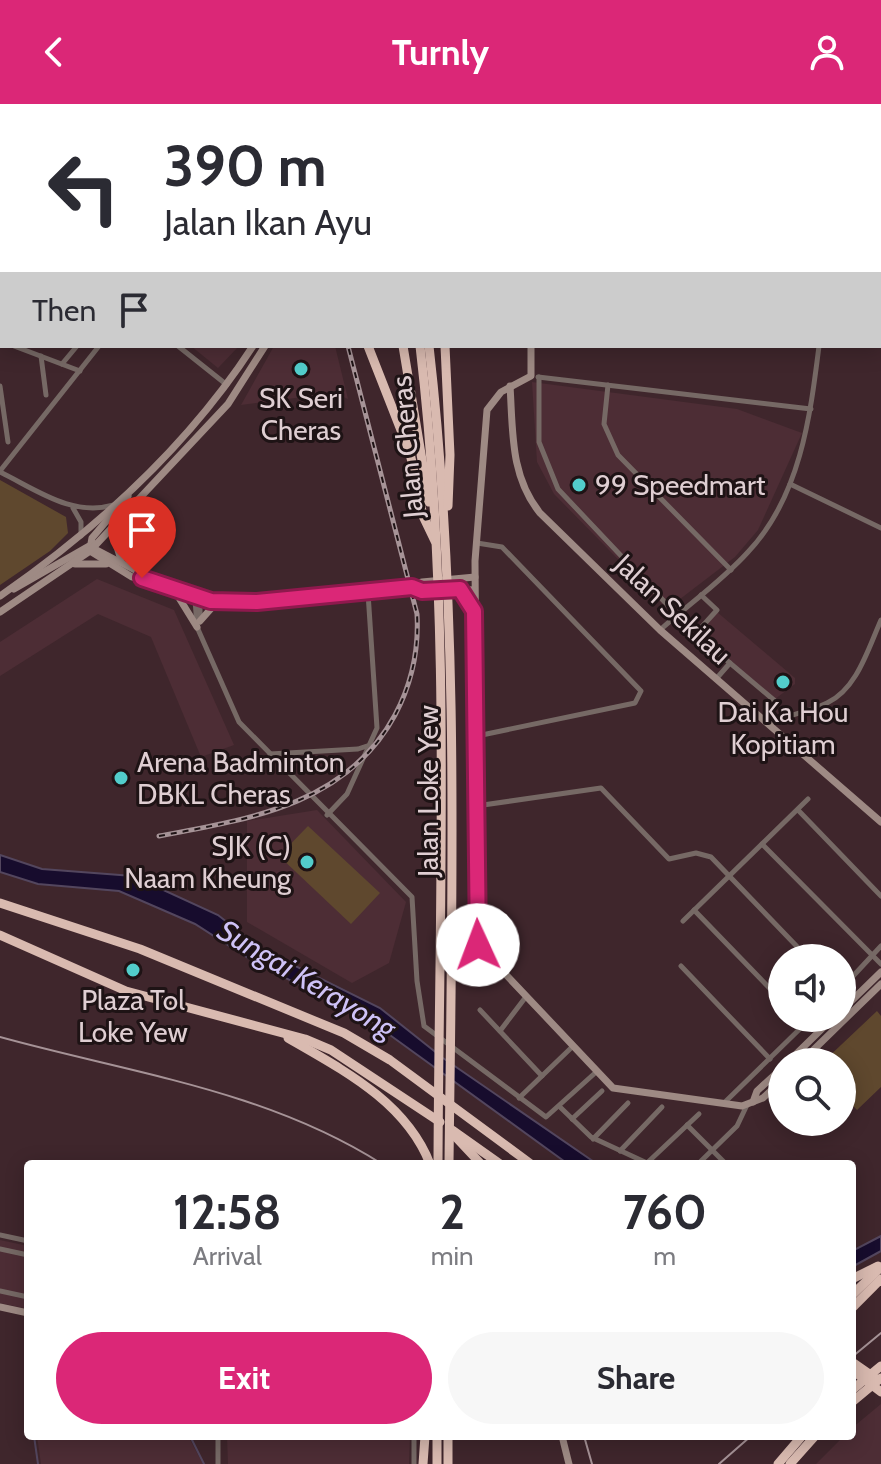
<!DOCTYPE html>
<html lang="en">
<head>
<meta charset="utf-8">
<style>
  body { margin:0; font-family:Cabin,sans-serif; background:#f7f7f7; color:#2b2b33; height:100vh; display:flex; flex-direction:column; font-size:30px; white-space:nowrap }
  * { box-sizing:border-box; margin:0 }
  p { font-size:26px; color:#7c7c81 }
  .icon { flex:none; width:44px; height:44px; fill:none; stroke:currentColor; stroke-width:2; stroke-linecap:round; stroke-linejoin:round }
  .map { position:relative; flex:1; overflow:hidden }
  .side { position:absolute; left:24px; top:1056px; width:832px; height:280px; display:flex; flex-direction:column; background:#fff; border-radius:8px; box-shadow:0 4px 20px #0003 }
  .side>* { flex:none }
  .banner { position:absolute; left:0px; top:0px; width:882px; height:244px; box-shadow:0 4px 20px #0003; background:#fff; color:#2b2b33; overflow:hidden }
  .fabs { position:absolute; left:768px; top:840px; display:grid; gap:16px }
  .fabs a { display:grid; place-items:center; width:88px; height:88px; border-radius:50%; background:#fff; box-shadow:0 4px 20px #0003; font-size:40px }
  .pin { position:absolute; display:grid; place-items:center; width:68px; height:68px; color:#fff; margin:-82px -34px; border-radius:50% 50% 50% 0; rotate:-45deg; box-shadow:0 0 8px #0007 }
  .pin .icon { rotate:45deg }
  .me { position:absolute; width:88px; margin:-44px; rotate:358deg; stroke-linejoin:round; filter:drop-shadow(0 0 6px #0008) }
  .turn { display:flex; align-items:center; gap:28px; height:168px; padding:0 32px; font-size:36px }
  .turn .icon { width:104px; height:104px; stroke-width:2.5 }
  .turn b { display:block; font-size:56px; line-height:68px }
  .then { display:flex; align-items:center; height:76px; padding:0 32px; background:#0003; gap:16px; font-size:30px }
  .eta { display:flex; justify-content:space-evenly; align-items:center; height:136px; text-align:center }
  .eta b { font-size:48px; font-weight:800; line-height:56px }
  .button { display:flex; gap:16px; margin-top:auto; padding:16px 32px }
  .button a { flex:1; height:92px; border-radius:48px; background:#db2777; color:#fff; font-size:32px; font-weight:800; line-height:92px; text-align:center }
  .button a+a { background:#f7f7f7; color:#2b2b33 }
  header { display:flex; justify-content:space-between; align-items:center; height:104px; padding:0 32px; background:#db2777; color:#fff; font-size:36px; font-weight:800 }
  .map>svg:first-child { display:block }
</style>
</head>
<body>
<header><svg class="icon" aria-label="back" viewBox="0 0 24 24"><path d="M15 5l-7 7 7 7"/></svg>Turnly<svg class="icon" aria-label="person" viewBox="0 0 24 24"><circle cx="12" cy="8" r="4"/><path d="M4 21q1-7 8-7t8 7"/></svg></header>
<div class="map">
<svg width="881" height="1360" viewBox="0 0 881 1360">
  <rect width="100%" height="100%" fill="#3f262c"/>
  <g fill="#4d2d35">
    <path d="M191 242H239L218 264Z"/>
    <path d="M274 242H335L348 295 334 289 241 301Z"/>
    <path d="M532 278 737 305 802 329 758 426 735 453 667 505 554 390 537 358Z"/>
    <path d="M97 475 174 506 234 641 201 653 151 533 98 510 0 572V538Z"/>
    <path d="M717 508 795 574V580L775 595 700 530Z"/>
    <path d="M317 706 406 798 389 859 352 879 247 818V717Z"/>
    <path d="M0 1136 28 1142V1205L0 1199Z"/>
    <path d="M881 1300V1360H816L844 1332H852V1324Z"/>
    <path d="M37 1332H188L203 1360H41Z"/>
    <path d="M227 1332H410L409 1360H228Z"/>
  </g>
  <g fill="#5f482e">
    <path d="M0 376 66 413 68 429 50 447 0 481Z"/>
    <path d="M308 722 380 789 351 820 279 752Z"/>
    <path d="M877 907 881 912V983L857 1006 842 990V958H823Z"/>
  </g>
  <g fill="#170c2d" stroke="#53465e" stroke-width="2">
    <path d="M0 751 42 765 133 772 218 811 261 845 380 904 443 954 597 1060H568L365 913 259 861 195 820 119 787 38 780 0 768Z"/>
    <path d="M881 1132V1147L852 1163V1147Z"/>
  </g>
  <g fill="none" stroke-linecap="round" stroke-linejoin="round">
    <g stroke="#53465e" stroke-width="2">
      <path d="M34 1332 38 1360"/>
      <path d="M190 1332 204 1360"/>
    </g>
    <g stroke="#766965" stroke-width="5">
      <path d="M23 0 29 2"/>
      <path d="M180 0 185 2"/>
      <path d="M106 2 107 0"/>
      <path d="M204 2 205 0"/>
      <path d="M294 2 295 0"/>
      <path d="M357 2 358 0"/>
      <path d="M721 2V0"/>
      <path d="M880 125 881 126"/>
      <path d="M0 130 2 132"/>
      <path d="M0 209 2 203"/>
      <path d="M0 238H2"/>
      <path d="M14 242 80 267"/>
      <path d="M178 242 227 281"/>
      <path d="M41 252 46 291"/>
      <path d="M62 260 77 242"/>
      <path d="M538 273 811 305"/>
      <path d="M539 273V338L558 385 677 511"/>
      <path d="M608 281 604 320 618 351 731 466"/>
      <path d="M0 282 8 338"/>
      <path d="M0 367 99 242"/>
      <path d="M0 368C37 386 72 413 114 401"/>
      <path d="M790 380 881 424"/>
      <path d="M73 404 81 418V432"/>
      <path d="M477 439 502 443 641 587 635 599 477 632"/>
      <path d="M701 491 717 506 698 527V532L775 597"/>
      <path d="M195 495 197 523 239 618 412 793 417 877 424 922 546 1013 595 969"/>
      <path d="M200 518V496"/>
      <path d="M660 526C689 500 722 477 748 448 800 393 810 314 819 242"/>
      <path d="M716 575 730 559"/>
      <path d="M768 620C787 611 809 608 827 599 857 585 868 545 881 516"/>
      <path d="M270 650 358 645 367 642"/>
      <path d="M476 702 601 684 669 755 696 749 711 753 808 854"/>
      <path d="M798 706 881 792"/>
      <path d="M327 711 347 690 377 624 368 489"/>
      <path d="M762 740 881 860"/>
      <path d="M694 806 782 897"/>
      <path d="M683 817 808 695"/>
      <path d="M681 862 770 955"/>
      <path d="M842 884 881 842"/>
      <path d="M480 906 542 972"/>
      <path d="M500 927 525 894"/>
      <path d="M519 994 571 944"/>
      <path d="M724 999 811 914"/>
      <path d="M560 1003 591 1033 647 1059 699 1010"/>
      <path d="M572 1015 602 987"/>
      <path d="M687 1021 726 1060"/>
      <path d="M593 1035 628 999"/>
      <path d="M620 1047 662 1003"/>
      <path d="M698 1060 737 1022 747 1001"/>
      <path d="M0 1131 28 1137"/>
      <path d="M0 1145 28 1151"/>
      <path d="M0 1187 28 1193"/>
      <path d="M218 1360V1332"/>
      <path d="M414 1360V1332"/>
    </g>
    <g stroke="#9e8a84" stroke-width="7">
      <path d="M588 2 589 0"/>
      <path d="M606 2 607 0"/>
      <path d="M531 242V272L501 288 487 306 475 457 478 841 613 984 742 1002 763 994 782 976"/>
      <path d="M510 282C513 327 510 372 540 409L660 526 881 718"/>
      <path d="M90 445 92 434 128 392"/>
      <path d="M90 447 132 473 211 497 257 498 412 483 474 486"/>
      <path d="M121 456 115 436 125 416"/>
      <path d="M75 460H106"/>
      <path d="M412 483 422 478 475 473"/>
      <path d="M14 485 89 442 135 466 142 474"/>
      <path d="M176 489 197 523"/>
      <path d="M0 492C98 424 188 342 253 242"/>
      <path d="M0 508 90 447 228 300 265 242"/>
      <path d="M200 517 216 499"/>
      <path d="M842 906 881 868"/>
      <path d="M788 958 833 914"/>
      <path d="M801 958 881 880"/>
      <path d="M753 998 757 987 782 964"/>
      <path d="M0 1203 28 1209"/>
      <path d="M562 1332 569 1360"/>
    </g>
    <g stroke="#d9bab0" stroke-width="9">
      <path d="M447 0 448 2"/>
      <path d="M397 2 398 0"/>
      <path d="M410 2 411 0"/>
      <path d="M421 2 422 0"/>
      <path d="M438 2V0"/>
      <path d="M595 2 596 0"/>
      <path d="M368 242 410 349 423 412 435 437"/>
      <path d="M403 242 429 398"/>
      <path d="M420 242C452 512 439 788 438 1060"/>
      <path d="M429 242C460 513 452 788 449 1060"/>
      <path d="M445 242 450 351 448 402"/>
      <path d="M0 799 140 845 344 929 390 956 531 1060"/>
      <path d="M0 831 126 887 305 935 331 946 440 1018"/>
      <path d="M288 934C343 966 406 998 430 1060"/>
      <path d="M452 1026 500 1060"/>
      <path d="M451 1028 481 1060"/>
      <path d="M852 1175 878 1162"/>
      <path d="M852 1191 881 1163"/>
      <path d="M852 1204 881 1175"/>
      <path d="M852 1258 875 1274"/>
      <path d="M852 1266 881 1288"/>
      <path d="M852 1286 881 1262"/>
      <path d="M852 1298 881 1274"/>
      <path d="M423 1360 425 1332"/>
      <path d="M437 1360V1332"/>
      <path d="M448 1360V1332"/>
      <path d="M778 1360 802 1332"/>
      <path d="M790 1360 815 1332"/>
    </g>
    <g stroke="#a69397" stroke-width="2">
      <path d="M0 933C130 969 266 986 382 1060"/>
      <path d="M852 1253 881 1229"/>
      <path d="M584 1332 592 1360"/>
      <path d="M719 1360 751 1332"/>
    </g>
    <defs>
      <g id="rail">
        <path d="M382 2 383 0"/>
        <path d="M159 732C251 715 347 700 395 611 412 579 419 546 417 510L348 242"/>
      </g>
    </defs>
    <use href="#rail" stroke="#a69397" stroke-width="5"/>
    <use href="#rail" stroke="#1e1315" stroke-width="2" stroke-dasharray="6" stroke-linecap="butt"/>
  </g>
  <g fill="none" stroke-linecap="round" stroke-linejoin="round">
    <defs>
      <path id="route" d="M142 474 211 497 257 498 412 483 422 487 460 485 474 507 478 841"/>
    </defs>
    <use href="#route" stroke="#8e194d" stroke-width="20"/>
    <use href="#route" stroke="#db2777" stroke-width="14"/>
  </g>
  <g fill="#52cdcb" stroke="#1e1315" stroke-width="3">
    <circle cx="301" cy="265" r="8"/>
    <circle cx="579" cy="381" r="8"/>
    <circle cx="783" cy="578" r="8"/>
    <circle cx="121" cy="674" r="8"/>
    <circle cx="307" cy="758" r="8"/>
    <circle cx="133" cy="866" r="8"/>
  </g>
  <g text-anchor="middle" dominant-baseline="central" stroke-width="6" stroke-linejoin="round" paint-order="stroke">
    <g font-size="28" fill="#dfced2" stroke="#1e1315">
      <text x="301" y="294">SK Seri<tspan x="301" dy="32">Cheras</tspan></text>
      <text x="595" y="381" text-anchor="start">99 Speedmart</text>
      <text x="783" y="608">Dai Ka Hou<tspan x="783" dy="32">Kopitiam</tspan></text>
      <text x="137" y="658" text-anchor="start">Arena Badminton<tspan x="137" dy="32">DBKL Cheras</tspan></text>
      <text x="291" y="742" text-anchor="end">SJK (C)<tspan x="291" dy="32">Naam Kheung</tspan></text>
      <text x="133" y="896">Plaza Tol<tspan x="133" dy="32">Loke Yew</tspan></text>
    </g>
    <g font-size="28" fill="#dfced2" stroke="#1e1315">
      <text transform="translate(407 343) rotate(-95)">Jalan Cheras</text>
      <text transform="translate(673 505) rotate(43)">Jalan Sekilau</text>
      <text transform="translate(428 687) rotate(-90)">Jalan Loke Yew</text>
    </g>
    <g font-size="30" font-style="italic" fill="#cec2f7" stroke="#1e1315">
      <text transform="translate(307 875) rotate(31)">Sungai Kerayong</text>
    </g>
  </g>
</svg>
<div class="fabs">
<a><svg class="icon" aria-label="sound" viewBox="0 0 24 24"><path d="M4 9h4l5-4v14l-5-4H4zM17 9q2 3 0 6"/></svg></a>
<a><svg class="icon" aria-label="search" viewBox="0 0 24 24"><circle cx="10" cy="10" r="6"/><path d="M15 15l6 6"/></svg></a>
</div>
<div class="pin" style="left:142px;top:474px;background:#d93025"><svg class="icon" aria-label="arrive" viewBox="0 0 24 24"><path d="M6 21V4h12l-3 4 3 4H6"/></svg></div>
<svg class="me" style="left:478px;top:841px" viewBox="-20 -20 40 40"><circle r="19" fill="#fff"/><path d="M0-13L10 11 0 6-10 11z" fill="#db2777"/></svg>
<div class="banner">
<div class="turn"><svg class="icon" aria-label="left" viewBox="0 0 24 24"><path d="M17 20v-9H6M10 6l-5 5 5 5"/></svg><div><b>390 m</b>Jalan Ikan Ayu</div></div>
<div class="then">Then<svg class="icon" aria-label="arrive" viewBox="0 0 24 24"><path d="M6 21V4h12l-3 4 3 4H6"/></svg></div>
</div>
<section class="side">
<div class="eta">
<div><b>12:58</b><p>Arrival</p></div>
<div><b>2</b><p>min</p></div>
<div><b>760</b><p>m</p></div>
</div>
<div class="button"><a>Exit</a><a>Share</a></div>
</section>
</div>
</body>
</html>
